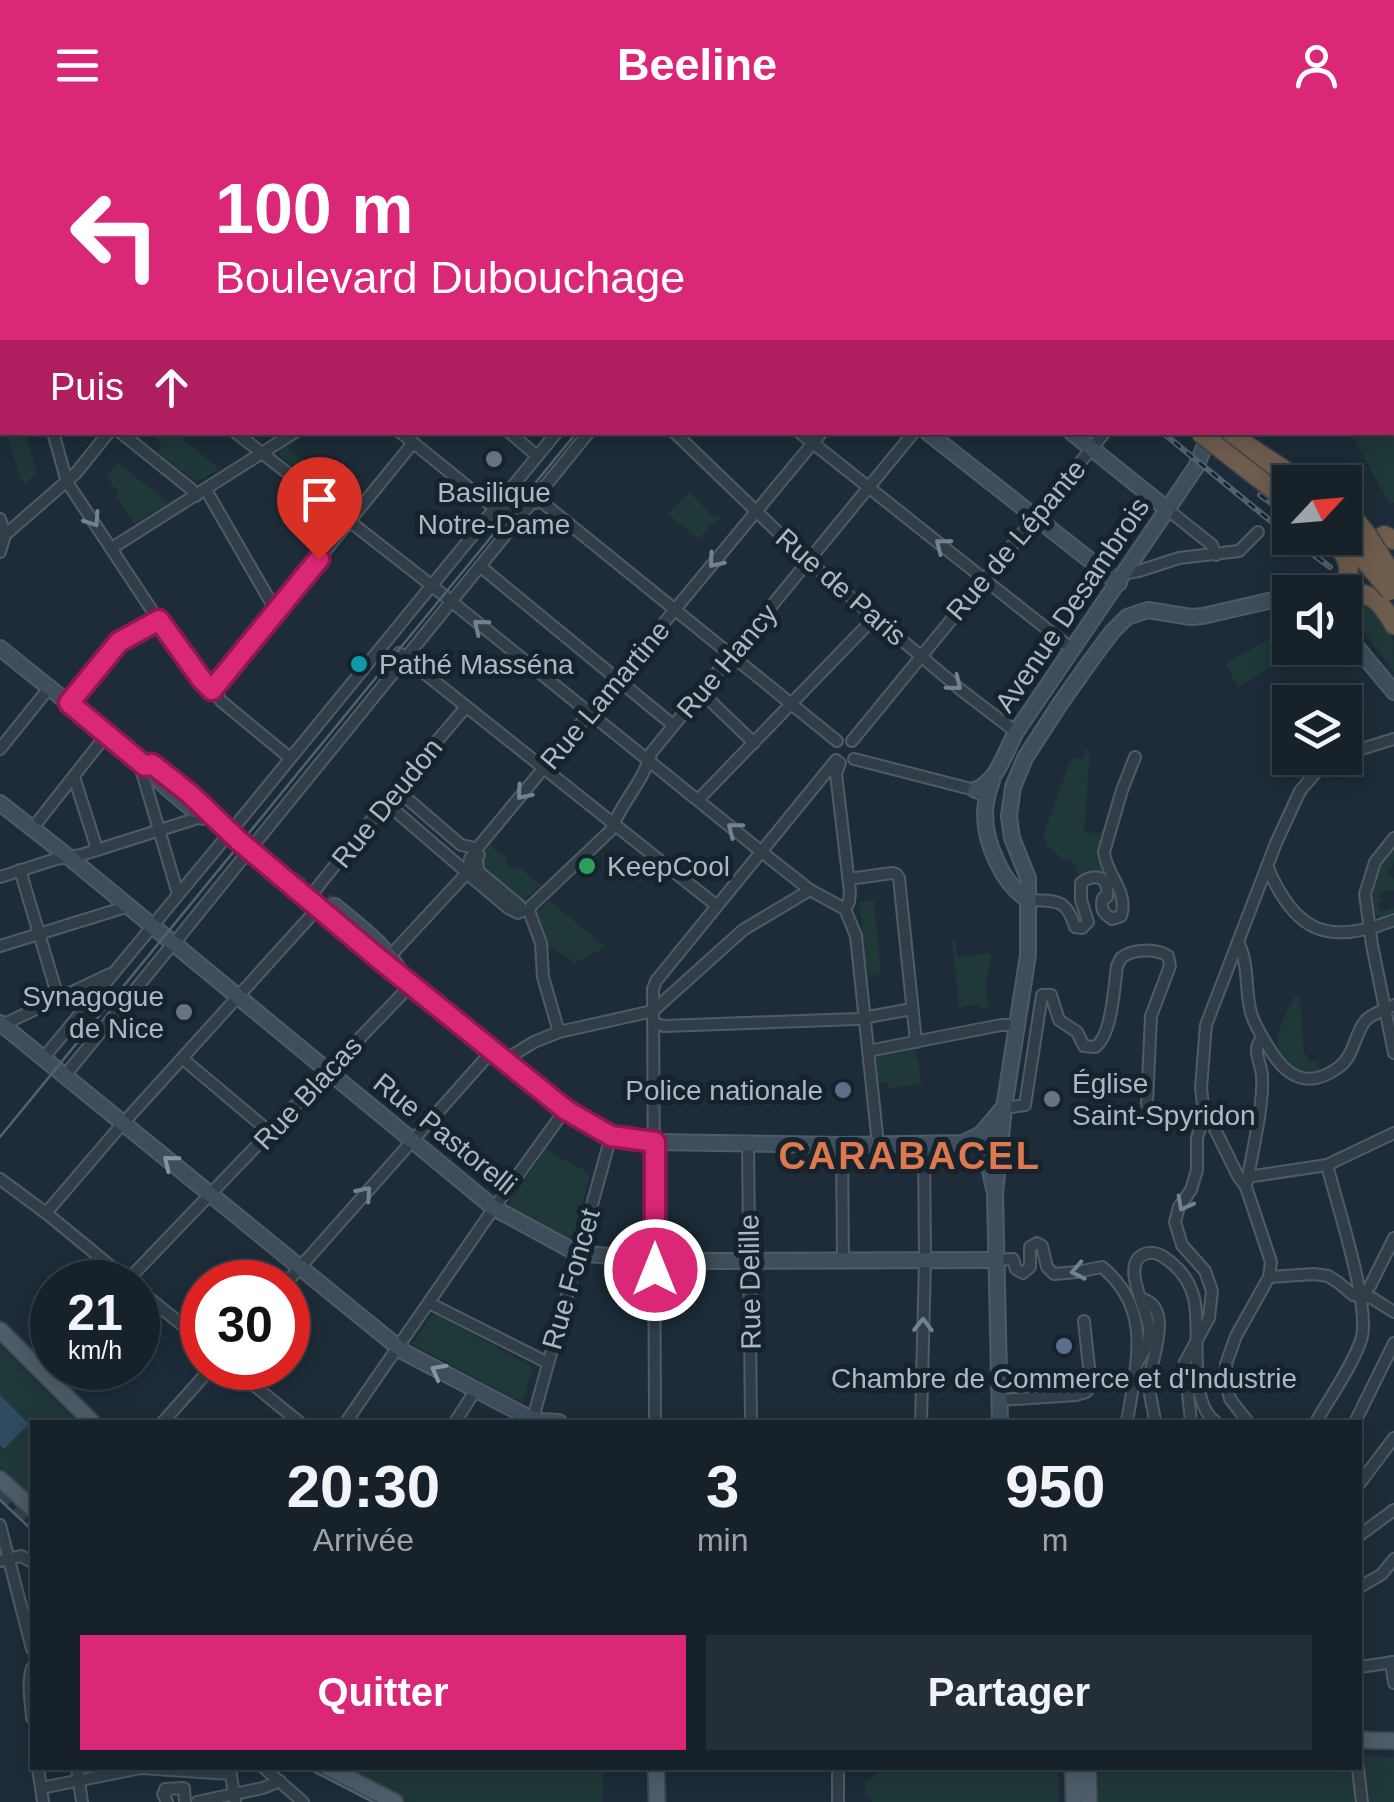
<!DOCTYPE html>
<html lang="fr">
<head>
<meta charset="utf-8">
<style>
  body { margin:0; font-family:Helvetica,sans-serif; background:#232e36; color:#f1f3f6; height:100vh; display:flex; flex-direction:column; font-size:38px; white-space:nowrap }
  * { box-sizing:border-box; margin:0 }
  p { font-size:32px; color:#9ea3a8 }
  .icon { flex:none; width:55px; height:55px; fill:none; stroke:currentColor; stroke-width:2; stroke-linecap:round; stroke-linejoin:round }
  .map { position:relative; flex:1; overflow:hidden }
  .side { position:absolute; left:30px; top:1290px; width:1332px; height:350px; display:flex; flex-direction:column; background:#16212a; border-radius:0px; box-shadow:0 5px 25px #0003,0 0 0 2px #353e47 }
  .side>* { flex:none }
  .hud { position:absolute; left:0px; top:0px; width:1395px; height:305px; box-shadow:0 5px 25px #0003,0 0 0 2px #353e47; background:#db2777; color:#fff; overflow:hidden }
  .needle { width:65px; rotate:64deg }
  .tools { position:absolute; left:1272px; top:335px; display:grid; gap:20px }
  .tools a { display:grid; place-items:center; width:90px; height:90px; border-radius:0px; background:#16212a; box-shadow:0 5px 25px #0003,0 0 0 2px #353e47; font-size:50px }
  .speed { position:absolute; left:30px; top:1130px; display:flex; gap:20px; font-size:50px; font-weight:700; text-align:center }
  .speed>* { display:grid; place-content:center; width:130px; height:130px; border-radius:50%; background:#16212a; box-shadow:0 5px 25px #0003,0 0 0 2px #353e47; line-height:1 }
  .speed small { font-size:25px; font-weight:400 }
  .speed .limit { border:15px solid #d22; background:#fff; color:#111 }
  .pin { position:absolute; display:grid; place-items:center; width:85px; height:85px; color:#fff; margin:-102px -42px; border-radius:50% 50% 50% 0; rotate:-45deg; box-shadow:0 0 10px #0007 }
  .pin .icon { rotate:45deg }
  .me { position:absolute; width:110px; margin:-55px; rotate:0deg; stroke-linejoin:round; filter:drop-shadow(0 0 8px #0008) }
  .turn { display:flex; align-items:center; gap:35px; height:210px; padding:0 50px; font-size:45px }
  .turn .icon { width:130px; height:130px; stroke-width:2.5 }
  .turn b { display:block; font-size:70px; line-height:85px }
  .then { display:flex; align-items:center; height:95px; padding:0 50px; background:#0003; gap:20px; font-size:38px }
  .eta { display:flex; justify-content:space-evenly; align-items:center; height:170px; text-align:center }
  .eta b { font-size:60px; font-weight:700; line-height:70px }
  .button { display:flex; gap:20px; margin-top:auto; padding:20px 50px }
  .button a { flex:1; height:115px; border-radius:0px; background:#db2777; color:#fff; font-size:40px; font-weight:700; line-height:115px; text-align:center }
  .button a+a { background:#232e36; color:#f1f3f6 }
  header { display:flex; justify-content:space-between; align-items:center; height:130px; padding:0 50px; background:#db2777; color:#fff; font-size:45px; font-weight:700 }
  .map>svg:first-child { display:block }
</style>
</head>
<body>
<header><svg class="icon" aria-label="menu" viewBox="0 0 24 24"><path d="M4 6h16M4 12h16M4 18h16"/></svg>Beeline<svg class="icon" aria-label="person" viewBox="0 0 24 24"><circle cx="12" cy="8" r="4"/><path d="M4 21q1-7 8-7t8 7"/></svg></header>
<div class="map">
<svg width="1394" height="1672" viewBox="0 0 1394 1672">
  <rect width="100%" height="100%" fill="#1d2c38"/>
  <g fill="#1f3938">
    <path d="M1394 247V373L1388 372 1351 303 1392 302Z"/>
    <path d="M6 303H25L37 343 26 353 21 350Z"/>
    <path d="M146 303H178L183 306 182 309 215 335 218 340 197 352 194 350 157 322 162 315 157 309Z"/>
    <path d="M289 314V318L356 371 349 381 280 326V320Z"/>
    <path d="M119 333 168 373 135 394 116 367 119 364 106 346Z"/>
    <path d="M689 362 712 386 714 384 722 388 712 393 699 409 668 384Z"/>
    <path d="M1364 467C1392 498 1394 500 1394 542L1347 479Z"/>
    <path d="M1271 508 1284 530 1238 557 1225 534Z"/>
    <path d="M1084 620H1090L1084 702 1100 703 1109 693 1097 729 1114 758 1120 783 1114 785 1110 779 1112 761 1110 751 1089 745 1079 746 1073 733 1068 730H1064L1047 716 1043 706 1069 634 1073 629 1084 628Z"/>
    <path d="M491 714 494 719 509 729 505 733 513 740 517 736 541 755 523 771H518L480 739 478 728Z"/>
    <path d="M1394 716V733L1387 742 1394 749V762L1393 760 1383 761 1380 764 1383 771 1377 774 1382 782 1394 777V782L1381 788 1373 783C1372 757 1377 737 1394 716Z"/>
    <path d="M549 770 606 817 574 833 554 818 548 820 547 808 537 782Z"/>
    <path d="M874 770 881 845 868 846 859 772Z"/>
    <path d="M955 810 958 827 989 823 992 825C987 838 984 862 990 877L980 879 978 874 959 878 952 811Z"/>
    <path d="M1295 866 1300 868 1304 922 1309 932 1319 930V940L1295 942C1290 936 1282 929 1279 922 1273 904 1287 880 1295 866Z"/>
    <path d="M915 916 922 954 889 958 888 952 879 953 876 924Z"/>
    <path d="M545 1019 590 1044 573 1109 569 1110 509 1078 508 1075Z"/>
    <path d="M434 1182 533 1238 522 1273 412 1214Z"/>
    <path d="M0 1216 76 1292H32V1369L0 1336Z"/>
    <path d="M1360 1626 1394 1627V1672H1099V1638H1360Z"/>
    <path d="M344 1638H603V1672H409Z"/>
    <path d="M882 1638H1059L1058 1672H873L865 1666V1652Z"/>
  </g>
  <path fill="#2f4b61" d="M0 1265 29 1294 4 1319 0 1315Z"/>
  <g fill="none" stroke-linecap="round" stroke-linejoin="round">
    <path stroke="#32414d" stroke-width="14" stroke-dasharray="14 7" stroke-linecap="butt" d="M273 736 335 776"/>
    <path stroke="#32414d" stroke-width="15" stroke-dasharray="15 8" stroke-linecap="butt" d="M0 1361 32 1391"/>
    <defs>
      <g id="street">
        <path d="M83 0 84 2"/>
        <path d="M218 0 219 2"/>
        <path d="M414 0 415 2"/>
        <path d="M500 0 502 2"/>
        <path d="M784 0 787 2"/>
        <path d="M947 0 951 2"/>
        <path d="M1215 0 1219 2"/>
        <path d="M164 2 169 0"/>
        <path d="M830 2 832 0"/>
        <path d="M918 2 920 0"/>
        <path d="M1074 2 1075 0"/>
        <path d="M0 68 2 67"/>
        <path d="M0 110 2 118"/>
        <path d="M1392 110H1394"/>
        <path d="M1392 170H1394"/>
        <path d="M1392 239H1394"/>
        <path d="M53 302 67 352 159 491 202 550 212 560 413 313"/>
        <path d="M120 302 191 359 196 366"/>
        <path d="M235 302 431 455 768 727 810 760 845 779 856 806 878 1014"/>
        <path d="M400 302 494 378 542 372 837 611"/>
        <path d="M509 302 537 326"/>
        <path d="M674 302 809 432 961 560 1016 602"/>
        <path d="M799 302 1072 519"/>
        <path d="M206 360 276 481"/>
        <path d="M1167 379 1212 415 1216 425"/>
        <path d="M0 389 5 405"/>
        <path d="M112 418 295 302"/>
        <path d="M0 422 5 405 76 343 109 302"/>
        <path d="M481 437 673 595"/>
        <path d="M1126 443 1139 441 1179 428 1239 421 1258 402"/>
        <path d="M399 523 717 776"/>
        <path d="M701 562 754 613"/>
        <path d="M217 564 221 571 290 628"/>
        <path d="M69 573 119 512 159 491"/>
        <path d="M852 611 1105 302"/>
        <path d="M0 619 49 558"/>
        <path d="M1345 624 1394 609"/>
        <path d="M854 629 975 660 978 663"/>
        <path d="M139 632 178 764"/>
        <path d="M840 633 836 644 850 762 849 772 845 779"/>
        <path d="M145 636H154L190 664 238 710 399 846"/>
        <path d="M74 647 97 719"/>
        <path d="M396 659 461 715 471 717"/>
        <path d="M698 670 875 487"/>
        <path d="M385 672 464 740"/>
        <path d="M32 699 107 604"/>
        <path d="M232 700 557 302"/>
        <path d="M1394 708 1375 732 1365 764 1372 815 1394 923"/>
        <path d="M252 717 589 302"/>
        <path d="M479 725 477 728 478 741 520 776 522 781"/>
        <path d="M1267 736C1294 801 1327 817 1394 790"/>
        <path d="M20 740 58 867"/>
        <path d="M470 746 508 778 518 783 522 781"/>
        <path d="M0 747 56 729 81 725 198 688 215 690"/>
        <path d="M849 749 892 743 896 744 899 748 916 912"/>
        <path d="M308 769 396 659 466 577"/>
        <path d="M1029 770C1056 771 1066 768 1075 797L1082 798 1088 792 1081 770V753C1090 746 1105 743 1107 759 1109 776 1102 759 1102 775 1102 783 1107 785 1112 789L1121 786C1129 761 1106 745 1104 722L1122 660 1135 627"/>
        <path d="M154 794 227 706"/>
        <path d="M176 811 247 723"/>
        <path d="M1239 814C1249 835 1245 861 1251 883 1255 896 1262 907 1269 918 1286 947 1308 960 1339 937 1355 925 1354 904 1366 890 1373 883 1385 880 1394 875"/>
        <path d="M0 816 129 776"/>
        <path d="M378 828 390 826 467 743 470 729 475 721 822 302"/>
        <path d="M653 893 664 896 857 889 912 879"/>
        <path d="M0 896 110 844"/>
        <path d="M559 902 543 847 541 813 529 781 531 776 611 700C621 673 644 651 651 623L914 302"/>
        <path d="M868 921 1001 895H1017"/>
        <path d="M46 925 151 798"/>
        <path d="M183 929 271 1003"/>
        <path d="M503 931 534 912 559 902 653 881 743 800 810 760"/>
        <path d="M67 943 171 816"/>
        <path d="M1004 978 1025 975 1042 865H1051L1059 890 1077 902 1084 916 1095 917C1112 905 1114 858 1117 836L1121 828C1132 819 1156 818 1168 826L1170 836 1151 886 1147 974"/>
        <path d="M748 1012 751 1292"/>
        <path d="M842 1015 843 1131"/>
        <path d="M1247 1047 1327 1035 1394 1003"/>
        <path d="M0 1049 46 1083 130 1152"/>
        <path d="M1247 1052C1252 1023 1264 974 1262 946 1261 931 1251 921 1262 908"/>
        <path d="M46 1083 118 999 319 777"/>
        <path d="M996 1130 1013 1129 1016 1139 1023 1143 1030 1137V1117L1037 1113 1042 1116 1047 1137 1054 1144 1077 1142 1102 1137C1154 1180 1136 1234 1127 1292"/>
        <path d="M1269 1147 1314 1144 1328 1146 1339 1153 1353 1165 1372 1168 1394 1182"/>
        <path d="M126 1152 405 861"/>
        <path d="M287 1152 492 921"/>
        <path d="M138 1159 202 1211"/>
        <path d="M1362 1166 1370 1156 1394 1108"/>
        <path d="M1140 1168C1176 1177 1150 1230 1149 1253 1149 1266 1154 1280 1155 1292"/>
        <path d="M429 1173 548 1233"/>
        <path d="M1137 1233C1145 1221 1149 1214 1149 1198 1148 1180 1117 1130 1148 1123 1158 1121 1167 1129 1174 1135 1184 1144 1191 1156 1194 1168 1202 1200 1186 1272 1216 1292"/>
        <path d="M233 1238 299 1292"/>
        <path d="M40 1240 52 1228"/>
        <path d="M999 1270 1076 1265 1086 1262 1091 1256 1084 1191"/>
        <path d="M163 1292 211 1238"/>
        <path d="M346 1292 494 1078 565 980"/>
        <path d="M455 1292 475 1261"/>
        <path d="M532 1292 611 1006"/>
        <path d="M655 1292 653 859 656 851 836 630"/>
        <path d="M921 1292 925 1131 924 1013"/>
        <path d="M1191 1292 1185 1232 1209 1188 1212 1161 1205 1141 1182 1115 1175 1092 1179 1077 1191 1060 1197 1040V1008L1205 981"/>
        <path d="M1248 1292 1230 1269 1225 1248 1226 1234 1236 1206 1269 1147 1271 1132 1246 1057 1238 1046 1203 975 1201 958 1206 895 1276 713 1300 661 1318 640 1336 628"/>
        <path d="M1316 1292C1329 1269 1353 1235 1361 1210 1372 1180 1336 1071 1327 1035"/>
        <path d="M1355 1292 1394 1213"/>
        <path d="M1360 1353 1394 1308"/>
        <path d="M0 1395 32 1519"/>
        <path d="M1360 1405 1394 1380"/>
        <path d="M0 1431 21 1426 32 1432"/>
        <path d="M1360 1457 1382 1444 1394 1429"/>
        <path d="M1391 1532 1394 1553"/>
        <path d="M1360 1537 1394 1532"/>
        <path d="M32 1538C27 1553 31 1572 32 1588"/>
        <path d="M38 1638 43 1672"/>
        <path d="M77 1638 82 1672"/>
        <path d="M230 1638 235 1672"/>
        <path d="M264 1638 303 1672"/>
        <path d="M1358 1638 1362 1672"/>
        <path d="M41 1658 141 1638 230 1644"/>
        <path d="M167 1672 163 1664 167 1662 165 1659 184 1658 185 1672"/>
        <path d="M197 1672 263 1658 280 1651"/>
        <path d="M838 1672V1644"/>
      </g>
      <g id="secondary">
        <path d="M565 0 569 2"/>
        <path d="M349 2 353 0"/>
        <path d="M1329 2V0"/>
        <path d="M1392 74 1394 75"/>
        <path d="M0 158H2"/>
        <path d="M927 302 1119 453"/>
        <path d="M1071 302 1167 379"/>
        <path d="M1345 503 1394 562"/>
        <path d="M0 518C43 553 87 587 129 623 151 642 170 663 194 680"/>
        <path d="M992 651C988 662 985 672 985 684 985 713 1003 756 1029 770"/>
        <path d="M975 660C998 651 1005 622 1016 602L1196 337 1210 303"/>
        <path d="M0 673 70 728 494 1078 573 1121 588 1124 655 1130 717 1131 996 1130"/>
        <path d="M335 776C362 799 395 821 406 857"/>
        <path d="M404 849 565 980 611 1006 655 1012 842 1015 963 1013 981 1004 1003 978"/>
        <path d="M0 893 404 1222 524 1285 541 1291 559 1292"/>
        <path d="M995 996C984 1020 989 1038 995 1063L1000 1292"/>
        <path d="M995 1063 1004 978 1028 825V748L1012 708 1009 686 1013 657 1025 628 1060 574 1089 533 1112 502 1127 487 1148 480 1191 487 1203 486 1290 466"/>
      </g>
      <g id="primary">
        <path d="M0 1200 92 1292"/>
        <path d="M0 1349 32 1378"/>
        <path d="M1360 1610 1394 1611"/>
        <path d="M329 1638 395 1672"/>
        <path d="M656 1638 657 1672"/>
        <path d="M1073 1638 1074 1672"/>
        <path d="M1088 1638 1089 1672"/>
      </g>
      <g id="highway">
        <path d="M764 0 767 2"/>
        <path d="M1215 302 1229 317 1290 358"/>
        <path d="M1236 308 1303 352"/>
        <path d="M1384 405 1394 410"/>
        <path d="M1345 471 1358 463C1377 465 1385 480 1394 495"/>
      </g>
    </defs>
    <use href="#street" stroke="#4f5c67" stroke-width="14"/>
    <use href="#secondary" stroke="#4f5c67" stroke-width="18"/>
    <use href="#primary" stroke="#3b4752" stroke-width="19"/>
    <use href="#highway" stroke="#39464f" stroke-width="21"/>
    <use href="#street" stroke="#313e48" stroke-width="10"/>
    <use href="#secondary" stroke="#3e4e5c" stroke-width="14"/>
    <use href="#primary" stroke="#4e5d69" stroke-width="15"/>
    <use href="#highway" stroke="#6f5d4d" stroke-width="18"/>
    <g stroke="#526370" stroke-width="2.5">
      <path d="M822 2 825 0"/>
      <path d="M0 1007 577 302"/>
      <path d="M0 1370 32 1400"/>
      <path d="M307 1638 373 1672"/>
    </g>
    <defs>
      <g id="rail">
        <path d="M715 0 718 2"/>
        <path d="M733 0 736 2"/>
        <path d="M1162 302 1290 407"/>
        <path d="M1260 365 1290 387"/>
        <path d="M1291 408 1330 437"/>
        <path d="M1312 408 1340 424"/>
      </g>
    </defs>
    <use href="#rail" stroke="#526370" stroke-width="6"/>
    <use href="#rail" stroke="#17232c" stroke-width="2.5" stroke-dasharray="8" stroke-linecap="butt"/>
    <defs>
      <g id="highway-bridge">
        <path d="M749 0 751 2"/>
        <path d="M1199 302 1290 373"/>
        <path d="M1345 378 1366 403 1394 447"/>
        <path d="M1345 407 1390 461"/>
        <path d="M1332 410C1347 425 1356 441 1340 459"/>
      </g>
    </defs>
    <use href="#highway-bridge" stroke="#39464f" stroke-width="21" stroke-linecap="butt"/>
    <use href="#highway-bridge" stroke="#6f5d4d" stroke-width="18"/>
  </g>
  <defs><path id="oneway-chevron" d="M-2-3.5L2.5 0L-2 3.5" fill="none" stroke-width="1.6" stroke-linecap="round" stroke-linejoin="round" transform="scale(2.5)"/></defs>
  <g stroke="#74828d">
    <use href="#oneway-chevron" transform="translate(93 390) rotate(56)"/>
    <use href="#oneway-chevron" transform="translate(942 415) rotate(-142)"/>
    <use href="#oneway-chevron" transform="translate(715 431) rotate(130)"/>
    <use href="#oneway-chevron" transform="translate(480 496) rotate(-141)"/>
    <use href="#oneway-chevron" transform="translate(955 554) rotate(39)"/>
    <use href="#oneway-chevron" transform="translate(523 663) rotate(130)"/>
    <use href="#oneway-chevron" transform="translate(734 699) rotate(-142)"/>
    <use href="#oneway-chevron" transform="translate(365 1063) rotate(-49)"/>
    <use href="#oneway-chevron" transform="translate(1184 1074) rotate(118)"/>
    <use href="#oneway-chevron" transform="translate(1078 1141) rotate(169)"/>
    <use href="#oneway-chevron" transform="translate(923 1195) rotate(-89)"/>
  </g>
  <g stroke="#8594a1">
    <use href="#oneway-chevron" transform="translate(170 1032) rotate(-141)"/>
    <use href="#oneway-chevron" transform="translate(438 1241) rotate(-151)"/>
  </g>
  <g fill="none" stroke-linecap="round" stroke-linejoin="round">
    <defs>
      <path id="route" d="M319 429 212 560 202 550 159 490 119 512 69 573 145 636 152 634 190 664 238 710 378 828 566 980 611 1006 655 1012V1140"/>
    </defs>
    <use href="#route" stroke="#8e194d" stroke-width="25"/>
    <use href="#route" stroke="#db2777" stroke-width="18"/>
  </g>
  <g fill="#6b7280" stroke="#17232c" stroke-width="4">
    <circle cx="494" cy="329" r="10"/>
    <circle cx="184" cy="882" r="10"/>
    <circle cx="1052" cy="969" r="10"/>
  </g>
  <circle fill="#0f9aa8" stroke="#17232c" stroke-width="4" cx="359" cy="534" r="10"/>
  <circle fill="#2e9e5b" stroke="#17232c" stroke-width="4" cx="587" cy="736" r="10"/>
  <g fill="#5c6f8a" stroke="#17232c" stroke-width="4">
    <circle cx="843" cy="960" r="10"/>
    <circle cx="1064" cy="1216" r="10"/>
  </g>
  <g text-anchor="middle" dominant-baseline="central" stroke-width="10" stroke-linejoin="round" paint-order="stroke">
    <g font-size="28" fill="#abb9c6" stroke="#17232c" text-anchor="start">
      <text x="494" y="362" text-anchor="middle">Basilique<tspan x="494" dy="32">Notre-Dame</tspan></text>
      <text x="379" y="534">Pathé Masséna</text>
      <text x="607" y="736">KeepCool</text>
      <text x="164" y="866" text-anchor="end">Synagogue<tspan x="164" dy="32">de Nice</tspan></text>
      <text x="1072" y="953">Église<tspan x="1072" dy="32">Saint-Spyridon</tspan></text>
      <text x="823" y="960" text-anchor="end">Police nationale</text>
      <text x="1064" y="1248" text-anchor="middle">Chambre de Commerce et d'Industrie</text>
    </g>
    <g font-size="28" fill="#abb9c6" stroke="#17232c">
      <text transform="translate(1016 410) rotate(-50)">Rue de Lépante</text>
      <text transform="translate(841 457) rotate(41)">Rue de Paris</text>
      <text transform="translate(1072 475) rotate(-56)">Avenue Desambrois</text>
      <text transform="translate(727 531) rotate(-50)">Rue Hancy</text>
      <text transform="translate(605 565) rotate(-50)">Rue Lamartine</text>
      <text transform="translate(387 673) rotate(-51)">Rue Deudon</text>
      <text transform="translate(308 963) rotate(-47)">Rue Blacas</text>
      <text transform="translate(445 1004) rotate(39)">Rue Pastorelli</text>
      <text transform="translate(571 1149) rotate(-74)">Rue Foncet</text>
      <text transform="translate(750 1152) rotate(-91)">Rue Delille</text>
    </g>
    <g font-size="38" font-weight="bold" letter-spacing="2.5" fill="#dd784f" stroke="#17232c">
      <text x="910" y="1026">CARABACEL</text>
    </g>
  </g>
</svg>
<div class="tools">
<a><svg class="needle" viewBox="-14 -14 28 28"><path d="M0-13l5 13h-10z" fill="#e53935"/><path d="M0 13l5-13h-10z" fill="#9ea3a8"/></svg></a>
<a><svg class="icon" aria-label="sound" viewBox="0 0 24 24"><path d="M4 9h4l5-4v14l-5-4H4zM17 9q2 3 0 6"/></svg></a>
<a><svg class="icon" aria-label="layers" viewBox="0 0 24 24"><path d="M12 4l9 5-9 5-9-5zM3 14l9 5 9-5"/></svg></a>
</div>
<div class="speed"><div>21<small>km/h</small></div><div class="limit">30</div></div>
<div class="pin" style="left:319px;top:429px;background:#d93025"><svg class="icon" aria-label="arrive" viewBox="0 0 24 24"><path d="M6 21V4h12l-3 4 3 4H6"/></svg></div>
<svg class="me" style="left:655px;top:1140px" viewBox="-20 -20 40 40"><circle r="17" fill="#db2777" stroke="#fff" stroke-width="3"/><path d="M0-11L8 9 0 5-8 9z" fill="#fff"/></svg>
<div class="hud">
<div class="turn"><svg class="icon" aria-label="left" viewBox="0 0 24 24"><path d="M17 20v-9H6M10 6l-5 5 5 5"/></svg><div><b>100 m</b>Boulevard Dubouchage</div></div>
<div class="then">Puis<svg class="icon" aria-label="ahead" viewBox="0 0 24 24"><path d="M12 20V5M6 11l6-6 6 6"/></svg></div>
</div>
<section class="side">
<div class="eta">
<div><b>20:30</b><p>Arrivée</p></div>
<div><b>3</b><p>min</p></div>
<div><b>950</b><p>m</p></div>
</div>
<div class="button"><a>Quitter</a><a>Partager</a></div>
</section>
</div>
</body>
</html>
